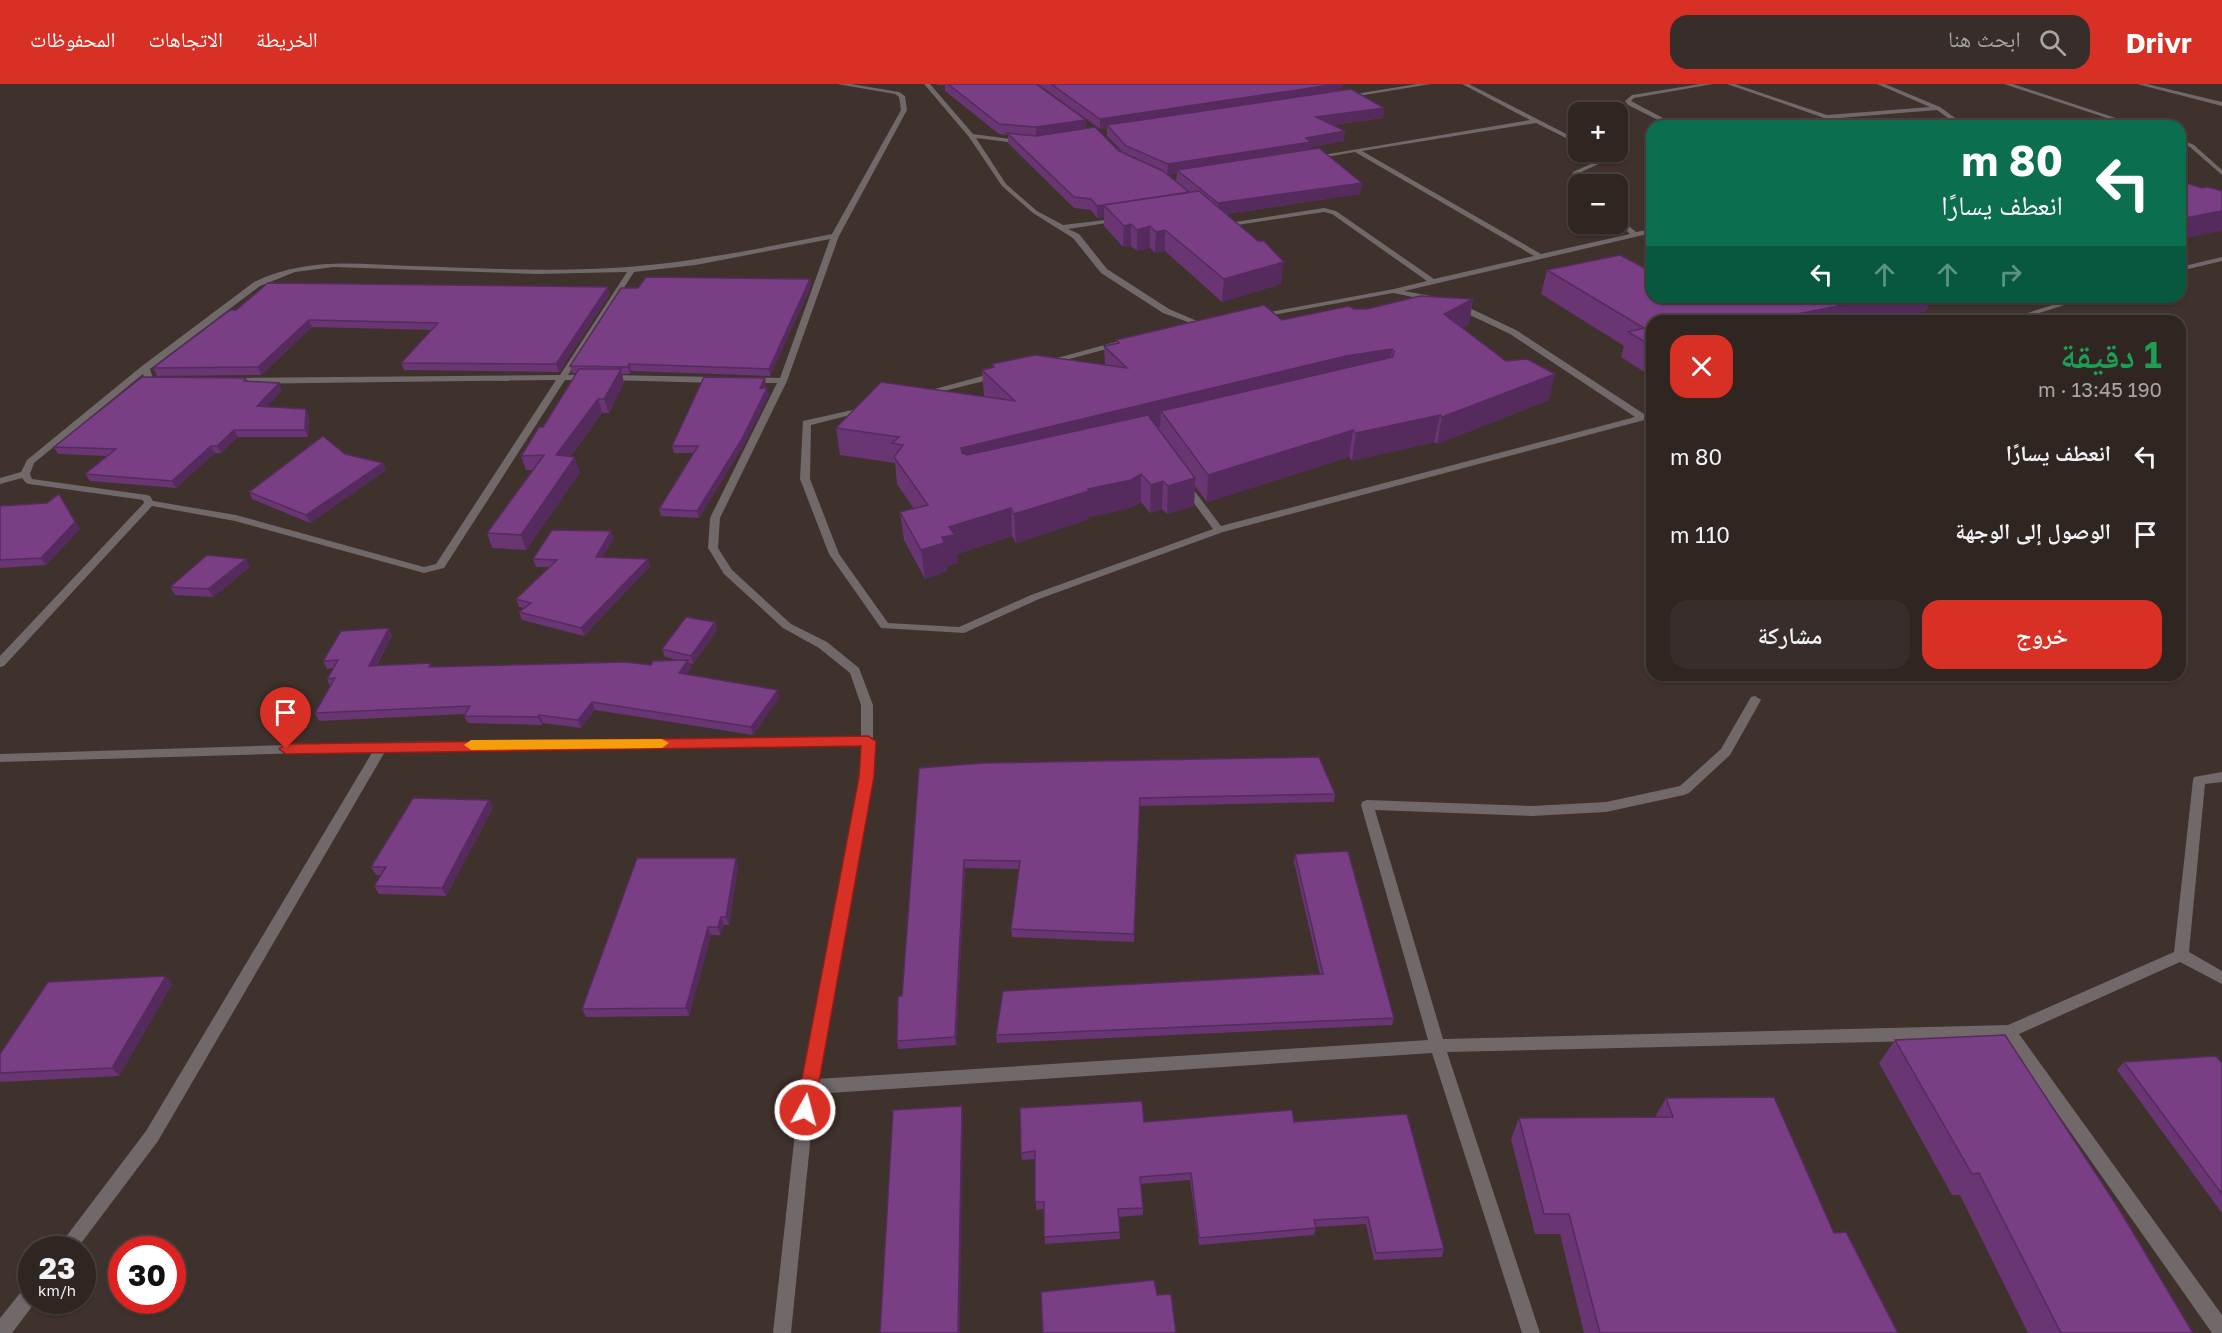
<!DOCTYPE html>
<html lang="ar">
<head>
<meta charset="utf-8">
<style>
  body { margin:0; font-family:"Golos Text","Noto Naskh Arabic",sans-serif; background:#372d2a; color:#f1f3f6; direction:rtl; height:100vh; display:flex; flex-direction:column; font-size:22px; white-space:nowrap }
  * { box-sizing:border-box; margin:0 }
  p { font-size:20px; color:#a7a5a5 }
  .icon { flex:none; width:33px; height:33px; fill:none; stroke:currentColor; stroke-width:2; stroke-linecap:round; stroke-linejoin:round }
  .map { position:relative; flex:1; overflow:hidden; direction:ltr }
  .side { position:absolute; left:1646px; top:231px; width:540px; height:366px; display:flex; flex-direction:column; background:#2f2521; border-radius:18px; box-shadow:0 2px 4px #0004,0 0 0 2px #4a423f; direction:rtl }
  .side>* { flex:none }
  .guide { position:absolute; left:1646px; top:36px; width:540px; height:183px; border-radius:18px; box-shadow:0 2px 4px #0004,0 0 0 2px #4a423f; direction:rtl; background:#0b6e4f; color:#fff; overflow:hidden }
  .tools { position:absolute; left:1568px; top:18px; display:grid; gap:12px }
  .tools a { display:grid; place-items:center; width:60px; height:60px; border-radius:12px; background:#2f2521; box-shadow:0 2px 4px #0004,0 0 0 2px #4a423f; font-size:30px }
  .speed { position:absolute; left:18px; top:1152px; display:flex; gap:12px; font-size:30px; font-weight:700; text-align:center }
  .speed>* { display:grid; place-content:center; width:78px; height:78px; border-radius:50%; background:#2f2521; box-shadow:0 2px 4px #0004,0 0 0 2px #4a423f; line-height:1 }
  .speed small { font-size:15px; font-weight:400 }
  .speed .limit { border:9px solid #d22; background:#fff; color:#111 }
  .pin { position:absolute; display:grid; place-items:center; width:51px; height:51px; color:#fff; margin:-62px -26px; border-radius:50% 50% 50% 0; rotate:-45deg; box-shadow:0 0 6px #0007 }
  .pin .icon { rotate:45deg }
  .me { position:absolute; width:66px; margin:-33px; rotate:7deg; stroke-linejoin:round; filter:drop-shadow(0 0 4px #0008) }
  .turn { display:flex; align-items:center; gap:21px; height:126px; padding:0 24px; font-size:27px }
  .turn .icon { width:78px; height:78px; stroke-width:2.5 }
  .turn b { display:block; font-size:42px; line-height:51px }
  .lanes { display:flex; align-items:center; height:57px; padding:0 24px; background:#0003; justify-content:center; gap:30px; direction:ltr }
  .lanes .off { opacity:.35 }
  .round { display:grid; place-items:center; flex:none; width:63px; height:63px; border-radius:18px; background:#372d2a }
  .headline { display:flex; align-items:center; justify-content:space-between; height:102px; padding:0 24px }
  h1 { font-size:36px; font-weight:600; line-height:45px; color:#1e9e55 }
  .primary-button { display:flex; gap:12px; margin-top:auto; padding:12px 24px }
  .primary-button a { flex:1; height:69px; border-radius:18px; background:#d93025; color:#fff; font-size:24px; font-weight:600; line-height:69px; text-align:center }
  .primary-button a+a { background:#372d2a; color:#f1f3f6 }
  ul { padding:0; list-style:none }
  li { display:flex; align-items:center; gap:18px; height:78px; padding:0 24px }
  li div { flex:1 }
  li b { display:block; font-size:22px }
  li em { font-style:normal }
  header { display:flex; align-items:center; gap:36px; box-sizing:border-box; height:84px; padding:0 30px; background:#d93025; color:#fff }
  header strong { font-size:28px }
  nav { display:flex; gap:33px; margin-inline-start:auto; font-size:21px }
  .search { width:420px; height:54px; background:#372d2a; display:flex; align-items:center; gap:15px; box-sizing:border-box; padding:0 21px; border-radius:18px; color:#a7a5a5; font-size:22px }
  .map>svg:first-child { display:block }
</style>
</head>
<body>
<header>
<strong>Drivr</strong>
<div class="search"><svg class="icon" aria-label="search" viewBox="0 0 24 24"><circle cx="10" cy="10" r="6"/><path d="M15 15l6 6"/></svg>ابحث هنا</div>
<nav><a>الخريطة</a><a>الاتجاهات</a><a>المحفوظات</a></nav>
</header>
<div class="map">
<svg width="2222" height="1249" viewBox="0 0 2222 1249">
  <rect width="100%" height="100%" fill="#3f312c"/>
  <g fill="none" stroke-linecap="round" stroke-linejoin="round">
    <g fill="#706869" fill-rule="evenodd">
      <path d="M837 0H851L899 8 905 12 907 26 839 152 787 297 720 434 718 464 732 486 791 540 827 558 859 584 873 621V693L817 995 1428 956 1361 721 1362 718 1367 716 1532 722 1606 718 1680 702 1721 665 1751 613 1755 612 1761 616 1730 671 1689 709 1684 711 1606 728 1532 732 1375 726 1443 955 2008 941 2174 868 2193 696 2194 693 2222 688V698L2205 700 2189 868 2222 887V900L2180 878 2019 950 2222 1231V1249H2212L2005 955 1447 968 1540 1249H1522L1432 969 815 1010 791 1249H773L800 1003 861 693V661L386 666 158 1057 76 1166H56L146 1047 373 667 0 678V670L382 658 861 653V621L850 589 819 564 783 544 724 490 708 464 710 434 777 299H750L746 296 750 293 780 294 830 155 696 181 634 188 568 291 588 290 592 293 588 296H565L444 484 424 489 235 437 152 422 4 582 0 583V572L144 419 143 416 29 400 26 399 22 394 0 400V394L21 388 27 376 142 282 254 198C307 173 354 180 411 182 470 184 530 187 589 185 672 183 751 166 832 150L901 26 899 13 895 10ZM333 183 536 190 627 188 560 291 231 294 227 297 231 300 556 296 436 480 424 483 236 431 153 417 150 412 147 411 32 395 30 390 34 379 143 290 147 299H165V295L153 294 150 285 260 202 295 188Z"/>
      <path d="M924 0H930L973 50 1025 57 1023 60 976 54 1006 100 1037 127 1063 141 1122 134 1123 135 1120 137 1068 145 1079 150 1107 185 1169 225 1197 237 1212 236V240L1196 241 1163 229 1101 189 1073 154 1033 129 1002 102 969 53Z"/>
      <path d="M1417 0H1431L1346 14 1343 12Z"/>
      <path d="M1462 0H1469L1578 56V60L1536 39 1362 67 1541 170 1630 150 1617 138V132L1636 148 1652 145V149L1404 207 1436 213 1437 215 1433 217 1393 209 1256 234 1255 232 1259 230 1394 205 1427 197 1332 130 1324 128 1224 143 1220 141 1222 140 1324 124 1336 127 1434 195 1534 172 1355 68 1314 75 1311 73 1530 36Z"/>
      <path d="M1700 0H1713L1634 14 1631 17 1678 42H1670L1628 21 1625 17 1632 11Z"/>
      <path d="M1727 0H1735L1827 31 1930 23 1877 0H1885L1940 23 1966 42H1959L1937 26 1827 35Z"/>
      <path d="M2004 0H2013L2140 42H2131Z"/>
      <path d="M2137 0H2147L2222 18V22Z"/>
      <path d="M2180 55 2194 61 2222 86V91L2190 63 2180 59Z"/>
      <path d="M1593 68H1599L1604 73 1603 78 1579 89 1575 100 1578 103V110L1569 100 1573 88 1597 77 1598 73Z"/>
      <path d="M2222 173V177L2180 187V183Z"/>
      <path d="M2078 213H2090L2014 237H2002Z"/>
      <path d="M1453 219H1459L1516 246 1644 330 1652 328V334L1223 448 1039 515 964 549 881 544 829 470 800 395 803 337 870 322V326L811 341 810 395 839 470 888 539 959 543 1031 511 1213 445 1179 399 1181 397H1187L1221 442 1635 333 1510 250 1453 223Z"/>
      <path d="M1119 257 1123 259 1122 261 1043 282 1039 279Z"/>
      <path d="M997 288 1001 291 1000 293 924 312 920 309Z"/>
      <path d="M609 291 717 293 721 296 717 299 606 296 605 294Z"/>
      <path d="M32 1199V1216H37L12 1249H0V1234L26 1202Z"/>
    </g>
  </g>
  <g fill="#693572" fill-rule="evenodd">
    <path d="M936 0H1036L1086 44 1123 68 1107 52V44L1100 45 1038 0H1342L1341 6 1384 24 1383 34 1333 41 1344 57 1310 63V65L1362 99 1360 110 1226 130 1281 200 1222 218 1165 167 1155 169 1150 164 1137 167 1131 162 1123 163 1104 142V133L1097 134 1091 126 1074 124 1008 59V51L999 50 945 7V1H938ZM1177 89 1176 97 1189 108 1168 91Z"/>
    <path d="M1547 186 1652 213H1965L1929 221 1926 227 1876 237H1652V293L1621 273 1624 262 1541 210Z"/>
    <path d="M810 195 811 202 770 292 631 287 630 290H622L624 299 609 329H602L570 373 580 388 526 466 492 464 487 449 533 386H526L521 372 543 343 576 289H572L570 282 638 204Z"/>
    <path d="M610 210 559 288 404 286 401 279 431 246 312 243 261 291 157 292 153 284 230 226Z"/>
    <path d="M1473 215 1469 240 1462 244 1549 316 1437 360 1434 358 1352 377 1349 373 1207 418 1195 402 1194 422 1167 430 1162 425 1150 429 1141 418 1130 424 1089 433V435L1016 459 1012 452 957 470 958 479 947 482V487L925 495 904 456 900 428 914 425 897 400 895 379 840 371 836 344 984 312 982 286 992 283V280L1105 281 1104 262 1116 259V256L1282 236 1354 225H1367Z"/>
    <path d="M246 294 248 297 282 306 267 322 309 332 308 353H238L221 369H215L176 404 90 397 85 390 107 372 58 370 54 363Z"/>
    <path d="M766 301 765 304 769 311 743 362 699 434 661 432 659 425 694 369H674L672 362Z"/>
    <path d="M345 370 383 379 386 386 310 439 252 415 249 408Z"/>
    <path d="M0 422 80 445 46 481 0 484Z"/>
    <path d="M614 454 602 474 650 482 584 552 522 536 519 528 524 524 519 523 516 515 549 483H536L533 475Z"/>
    <path d="M250 483 213 513 175 511 170 503Z"/>
    <path d="M715 538 717 546 693 580 689 579 691 584 686 590 779 614 753 651 595 626 581 644 543 639 542 641 468 639 464 632 465 630 319 637 315 629 330 602 327 595 333 584 327 585 323 577 389 544 392 552 377 581 433 583 651 581 678 576 665 573 662 565Z"/>
    <path d="M919 684 1335 710 1334 718 1140 722 1134 858 1012 853 1011 845 1019 785 965 784 956 961 898 965 897 957 902 912Z"/>
    <path d="M489 716 493 724 446 812 379 810 374 802 381 791H376L371 783Z"/>
    <path d="M1295 770 1394 934 1392 941 997 959 996 951 1320 891 1294 778Z"/>
    <path d="M738 782 729 841H724L720 851H711L689 932 586 933 582 925Z"/>
    <path d="M172 900 119 992 0 998V970Z"/>
    <path d="M1895 956 2193 1249H2028L1960 1111H1952L1879 979Z"/>
    <path d="M2124 978 2222 979V1129L2117 986Z"/>
    <path d="M1666 1014 1834 1149 1898 1249H1584L1560 1150H1535L1511 1055 1519 1034 1655 1033Z"/>
    <path d="M1144 1038H1294L1444 1165 1442 1173 1374 1176 1366 1140 1316 1143 1314 1151 1199 1161 1190 1096 1140 1100 1143 1124V1131L1118 1133 1120 1155 1045 1160 1044 1125 1036 1126 1035 1075 1022 1076 1021 1069Z"/>
  </g>
  <g fill="#552b5d">
    <path d="M1337 0H1342L1341 9 1107 41V44L1100 45V35Z"/>
    <path d="M1384 24 1383 34 1315 43 1316 33Z"/>
    <path d="M1086 36V47L1036 54V43Z"/>
    <path d="M1345 47 1344 57 1310 63V68L1177 86V89L1167 91 1168 80Z"/>
    <path d="M1362 99 1360 110 1217 131 1218 119Z"/>
    <path d="M1104 121V133L1097 134V122Z"/>
    <path d="M2222 127V147L2180 155V135Z"/>
    <path d="M1131 140V162L1123 163 1124 142Z"/>
    <path d="M1150 142V164L1137 167V146Z"/>
    <path d="M1165 146V167L1155 169 1156 148Z"/>
    <path d="M1284 178 1281 200 1222 218 1224 195Z"/>
    <path d="M810 195 811 202 770 292 769 285Z"/>
    <path d="M608 203 610 210 559 288 556 280Z"/>
    <path d="M1884 213H1965L1929 221 1926 227 1876 237H1776L1777 234Z"/>
    <path d="M1473 215 1469 240 1439 256 1444 230Z"/>
    <path d="M309 236 312 243 261 291 258 283Z"/>
    <path d="M1392 265 1388 291 1161 327 1160 343 964 391 961 364 1346 272Z"/>
    <path d="M629 280 631 287 630 290 628 283Z"/>
    <path d="M621 285 624 299 609 329 604 315Z"/>
    <path d="M1555 290 1549 316 1437 360 1442 333Z"/>
    <path d="M765 294 766 301 761 311 760 304Z"/>
    <path d="M279 299 282 306 261 329 257 322Z"/>
    <path d="M767 304 769 311 743 362 699 434 697 427Z"/>
    <path d="M598 315 602 329 561 385 556 371Z"/>
    <path d="M306 325 309 332 308 353 305 346Z"/>
    <path d="M1440 331 1434 358 1352 377 1356 349Z"/>
    <path d="M234 346 238 353 221 369 217 362Z"/>
    <path d="M1353 346 1349 373 1207 418 1208 391Z"/>
    <path d="M211 362 215 369 176 404 172 397Z"/>
    <path d="M575 373 580 388 526 466 521 451Z"/>
    <path d="M383 379 386 386 310 439 306 431Z"/>
    <path d="M1141 390V418L1130 424 1089 433V435L1016 459 1014 430 1088 405Z"/>
    <path d="M1195 394 1194 422 1167 430 1168 402Z"/>
    <path d="M1163 397 1162 425 1150 429 1151 401Z"/>
    <path d="M64 417 80 445 46 481 41 474Z"/>
    <path d="M1011 424 1012 452 957 470 958 479 947 482V487L925 495 921 466 942 453 949 443Z"/>
    <path d="M611 447 614 454 598 481 596 473Z"/>
    <path d="M246 475 250 483 213 513 208 505Z"/>
    <path d="M648 475 650 482 584 552 581 544Z"/>
    <path d="M715 538 717 546 693 580 691 572Z"/>
    <path d="M389 544 392 552 372 589 369 582Z"/>
    <path d="M688 576 691 584 682 597 679 589Z"/>
    <path d="M778 606 779 614 753 651 751 643Z"/>
    <path d="M592 618 595 626 581 644 578 636Z"/>
    <path d="M539 631 543 639 542 641 538 633Z"/>
    <path d="M489 716 493 724 446 812 442 804Z"/>
    <path d="M736 774 738 782 729 841 726 833Z"/>
    <path d="M964 776 965 784 956 961 955 953Z"/>
    <path d="M721 833 724 841 720 851 718 843Z"/>
    <path d="M708 843 711 851 689 932 686 924Z"/>
    <path d="M166 892 172 900 119 992 112 984Z"/>
    <path d="M962 1022 963 1030 960 1249H958Z"/>
  </g>
  <g fill="#7a3e85" stroke="#552b5d" stroke-width="1.5">
    <path d="M948 0H1036L1086 36 1036 43 999 40Z"/>
    <path d="M1051 0H1337L1100 35Z"/>
    <path d="M1351 5 1384 24 1316 33 1345 47 1306 54 1311 58 1168 80 1126 62 1107 41Z"/>
    <path d="M1095 43 1119 67 1163 87 1189 108 1097 122 1091 115 1074 113 1007 49 1036 52Z"/>
    <path d="M1319 64 1362 99 1218 119 1177 86Z"/>
    <path d="M2180 99H2186L2202 104 2208 103 2222 107V127L2180 135Z"/>
    <path d="M1199 107 1258 157H1264L1284 178 1224 195 1165 146 1156 148 1150 142 1137 146 1131 140 1124 142 1104 121Z"/>
    <path d="M1620 171 1652 188V213H1884L1777 234 1783 237H1652V262L1628 248 1644 244 1547 186Z"/>
    <path d="M646 193 810 195 769 285 629 280 628 283 570 282 621 204H638Z"/>
    <path d="M268 199 608 203 556 280 401 279 438 239 309 236 258 283 153 284 230 226H236Z"/>
    <path d="M1420 212 1473 215 1444 230 1506 277 1527 275 1555 290 1442 333 1440 331 1356 349 1353 346 1208 391 1161 327 1393 273 1394 267 1392 265 1346 272 961 364 962 369 967 371 1148 331 1195 394 1168 402 1163 397 1151 401 1141 390 1131 396 1088 405 1089 407 1014 430 1011 424 949 443 955 451 942 453 944 459 921 466 900 428 928 421 894 373 903 361 892 359 899 353 836 344 881 298 1015 317 982 286 994 283 992 280 1035 271 1127 284 1104 262 1119 259 1116 256 1264 221 1282 236 1349 222 1354 225H1367Z"/>
    <path d="M579 285H621L604 315H598L556 371 575 373 521 451 487 449 544 371 521 372 539 343H543Z"/>
    <path d="M142 293 246 294 244 297 279 299 257 322 306 325 305 346H234L217 362H211L172 397 85 390 116 365 54 363Z"/>
    <path d="M704 293 765 294 760 304H767L742 355 697 427 659 425 698 362H672Z"/>
    <path d="M323 352 345 370 383 379 306 431 249 408Z"/>
    <path d="M59 410 75 438 41 474 0 476V422L47 419Z"/>
    <path d="M552 446 611 447 596 473 648 475 581 544 519 528 531 519 516 515 557 476 533 475Z"/>
    <path d="M207 471 246 475 208 505 170 503Z"/>
    <path d="M686 533 715 538 691 572 662 565Z"/>
    <path d="M389 544 369 582 431 579 429 583 626 578 651 581 653 577 688 576 679 589 778 606 751 643 592 618 578 636 539 631 538 633 464 632 470 622 315 629 335 594 327 595 338 576 323 577 341 547Z"/>
    <path d="M1319 673 1335 710 1140 714 1134 850 1011 845 1020 777 964 776 955 953 897 957 898 912H902L919 684 983 679Z"/>
    <path d="M413 714 489 716 442 804 374 802 386 783H371Z"/>
    <path d="M1348 767 1394 934 996 951 1003 907 1323 890 1295 770Z"/>
    <path d="M637 774H736L726 833H721L718 843H708L686 924 582 925Z"/>
    <path d="M166 892 112 984 0 989V970L48 898Z"/>
    <path d="M2005 951 2119 1125 2193 1249H2061L1979 1089 1972 1090 1895 956Z"/>
    <path d="M2216 972 2222 979V1110L2124 978Z"/>
    <path d="M1774 1013 1834 1149 1846 1148 1898 1249H1600L1569 1130H1544L1519 1034 1673 1033 1666 1014Z"/>
    <path d="M1142 1017 1144 1038 1292 1026 1294 1038 1407 1030 1444 1165 1376 1169 1368 1133 1314 1136 1316 1144 1199 1154 1191 1089 1140 1093 1143 1124 1118 1125 1120 1148 1044 1153V1118H1035V1067L1021 1069 1020 1024Z"/>
    <path d="M962 1022 958 1249H880L893 1026Z"/>
    <path d="M1154 1196 1157 1211 1171 1210 1176 1249H1043L1041 1208Z"/>
  </g>
  <path fill="#d93025" stroke="#8d1f18" stroke-width="1.5" d="M868 652 876 657 874 693 814 1026 812 1032 805 1034 799 1032 796 1026 859 693 861 662 286 670 279 665 286 660Z"/>
  <path fill="#f59e0b" d="M662 655 669 659 662 664 471 666 464 661 471 656Z"/>
</svg>
<div class="tools">
<a>+</a>
<a>−</a>
</div>
<div class="speed"><div>23<small>km/h</small></div><div class="limit">30</div></div>
<div class="pin" style="left:286px;top:665px;background:#d93025"><svg class="icon" aria-label="arrive" viewBox="0 0 24 24"><path d="M6 21V4h12l-3 4 3 4H6"/></svg></div>
<svg class="me" style="left:805px;top:1026px" viewBox="-20 -20 40 40"><circle r="17" fill="#d93025" stroke="#fff" stroke-width="3"/><path d="M0-11L8 9 0 5-8 9z" fill="#fff"/></svg>
<div class="guide">
<div class="turn"><svg class="icon" aria-label="left" viewBox="0 0 24 24"><path d="M17 20v-9H6M10 6l-5 5 5 5"/></svg><div><b>80 m</b>انعطف يسارًا</div></div>
<div class="lanes"><svg class="icon" aria-label="left" viewBox="0 0 24 24"><path d="M17 20v-9H6M10 6l-5 5 5 5"/></svg><svg class="icon off" aria-label="ahead" viewBox="0 0 24 24"><path d="M12 20V5M6 11l6-6 6 6"/></svg><svg class="icon off" aria-label="ahead" viewBox="0 0 24 24"><path d="M12 20V5M6 11l6-6 6 6"/></svg><svg class="icon off" aria-label="right" viewBox="0 0 24 24"><path d="M7 20v-9h11M14 6l5 5-5 5"/></svg></div>
</div>
<section class="side">
<div class="headline"><div><h1>1 دقيقة</h1><p>190 m · 13:45</p></div><a class="round" style="background:#d93025;color:#fff"><svg class="icon" aria-label="close" viewBox="0 0 24 24"><path d="M6 6l12 12M18 6L6 18"/></svg></a></div>
<ul>
<li><svg class="icon" aria-label="left" viewBox="0 0 24 24"><path d="M17 20v-9H6M10 6l-5 5 5 5"/></svg><div><b>انعطف يسارًا</b></div><em>80 m</em></li>
<li><svg class="icon" aria-label="arrive" viewBox="0 0 24 24"><path d="M6 21V4h12l-3 4 3 4H6"/></svg><div><b>الوصول إلى الوجهة</b></div><em>110 m</em></li>
</ul>
<div class="primary-button"><a>خروج</a><a>مشاركة</a></div>
</section>
</div>
</body>
</html>
